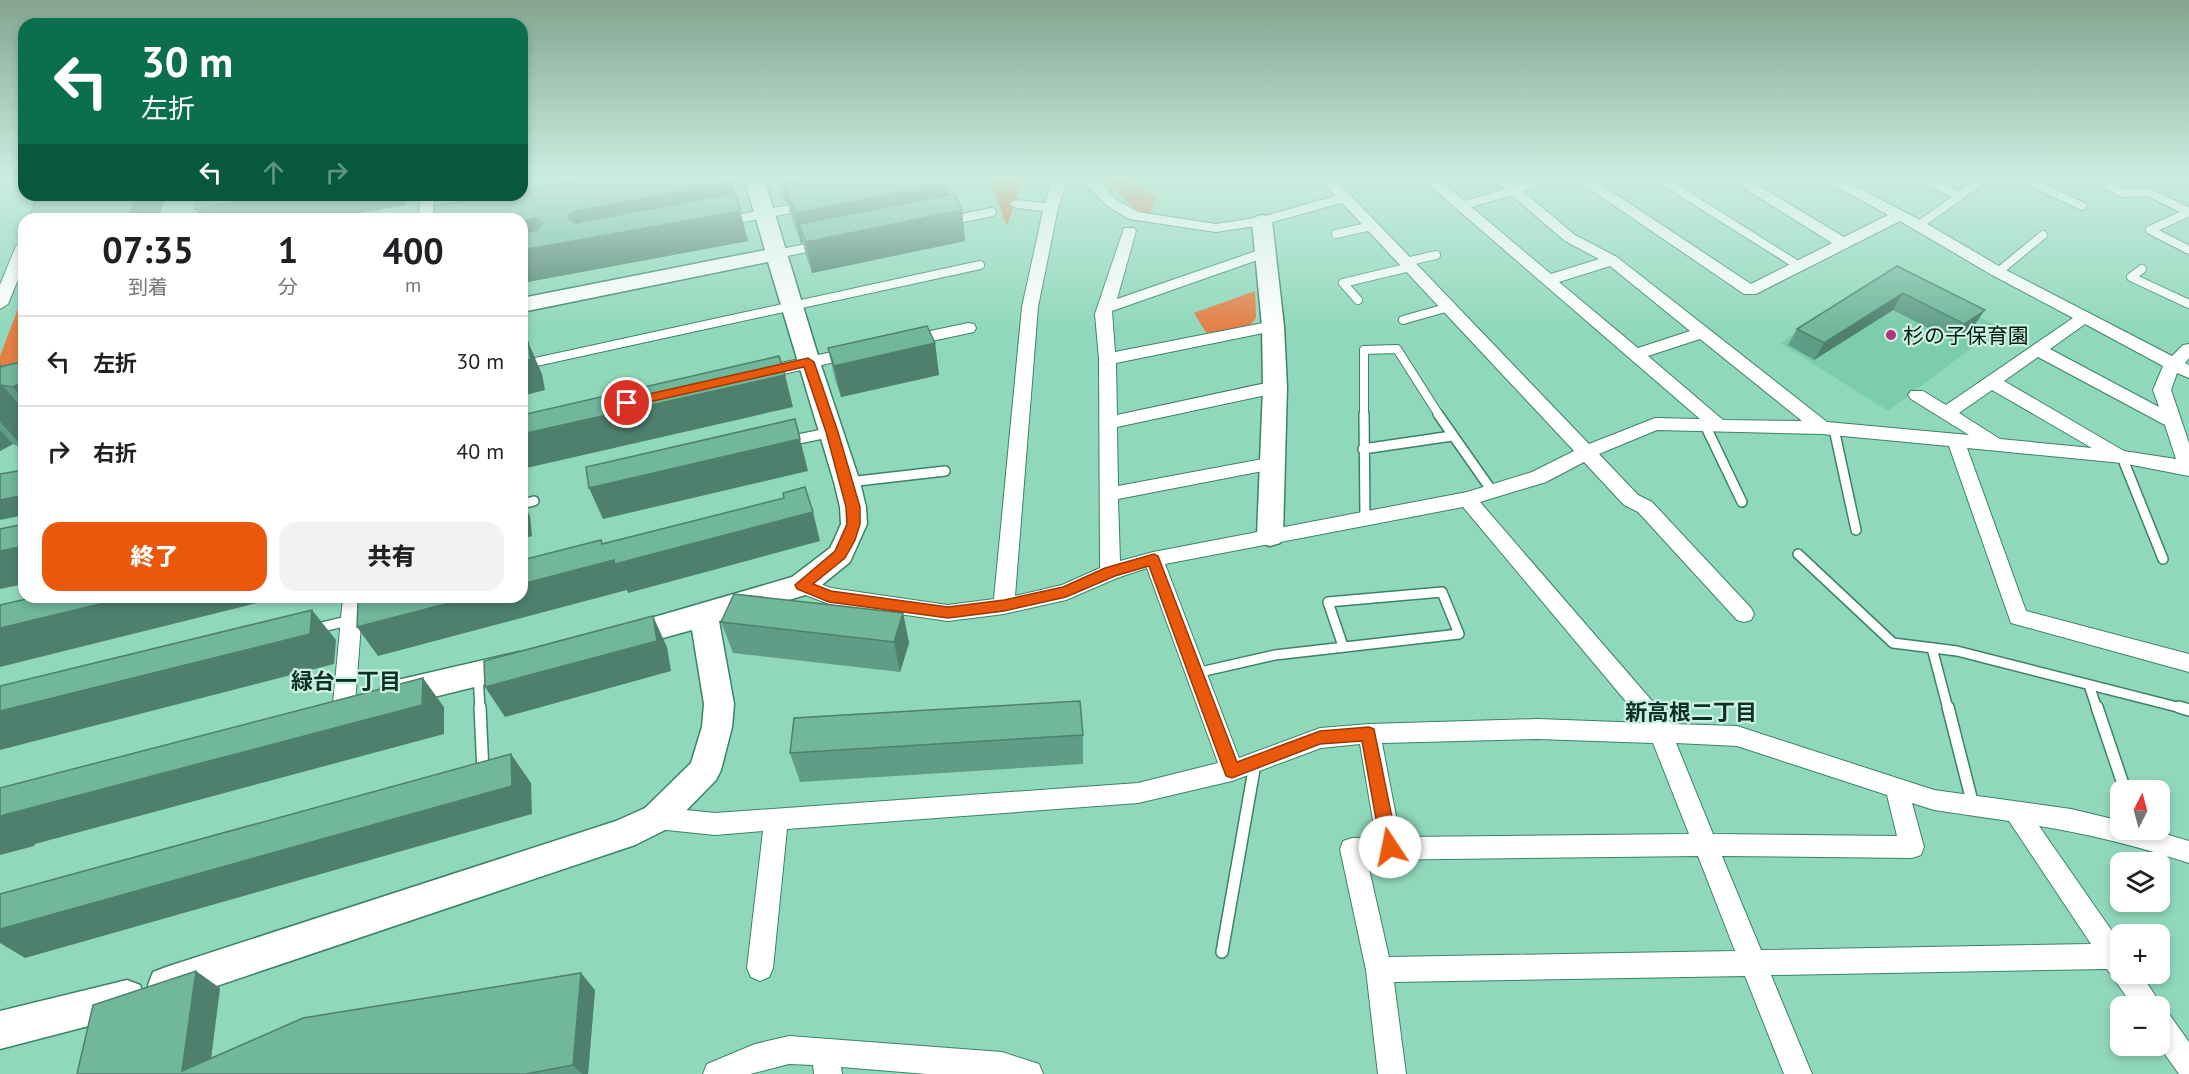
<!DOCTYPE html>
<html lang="ja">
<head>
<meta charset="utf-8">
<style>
  body { margin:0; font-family:"PT Sans","Noto Sans JP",sans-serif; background:#f2f2f2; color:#202124; height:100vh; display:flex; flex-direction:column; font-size:22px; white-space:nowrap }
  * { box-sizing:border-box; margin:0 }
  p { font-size:20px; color:#757577 }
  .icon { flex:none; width:33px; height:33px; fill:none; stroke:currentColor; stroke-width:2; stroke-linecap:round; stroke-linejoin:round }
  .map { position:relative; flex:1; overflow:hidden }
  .panel { position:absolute; left:18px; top:213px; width:510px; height:390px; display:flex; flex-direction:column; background:#fff; border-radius:18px; box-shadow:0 3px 9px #0003 }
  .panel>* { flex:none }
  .hud { position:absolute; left:18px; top:18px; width:510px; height:183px; border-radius:18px; box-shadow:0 3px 9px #0003; background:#0b6e4f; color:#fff; overflow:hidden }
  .needle { width:39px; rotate:6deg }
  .fabs { position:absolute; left:2110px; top:780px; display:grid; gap:12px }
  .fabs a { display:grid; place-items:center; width:60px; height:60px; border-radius:12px; background:#fff; box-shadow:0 3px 9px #0003; font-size:30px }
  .pin { position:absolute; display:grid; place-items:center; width:51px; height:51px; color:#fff; margin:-26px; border:3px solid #fff; border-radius:50%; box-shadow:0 2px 6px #0007 }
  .me { position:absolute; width:66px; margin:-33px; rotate:349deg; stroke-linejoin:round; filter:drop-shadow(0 0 4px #0008) }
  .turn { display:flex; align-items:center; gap:21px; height:126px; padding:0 24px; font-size:27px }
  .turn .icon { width:78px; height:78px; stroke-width:2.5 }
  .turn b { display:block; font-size:42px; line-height:51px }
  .lanes { display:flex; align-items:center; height:57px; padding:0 24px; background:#0003; justify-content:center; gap:30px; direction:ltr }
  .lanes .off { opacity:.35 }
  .eta { display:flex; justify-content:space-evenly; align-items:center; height:102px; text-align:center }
  .eta b { font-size:36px; font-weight:800; line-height:42px }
  .cta { display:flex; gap:12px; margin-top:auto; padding:12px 24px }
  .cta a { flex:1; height:69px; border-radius:18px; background:#ea580c; color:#fff; font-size:24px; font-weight:800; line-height:69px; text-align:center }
  .cta a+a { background:#f2f2f2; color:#202124 }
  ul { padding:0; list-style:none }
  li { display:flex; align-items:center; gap:18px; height:90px; padding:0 24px; border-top:2px solid #e0e0e0 }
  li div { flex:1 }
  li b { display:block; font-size:22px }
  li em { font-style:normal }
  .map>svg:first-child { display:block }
</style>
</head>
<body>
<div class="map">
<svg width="2189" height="1074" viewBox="0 0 2189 1074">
  <rect width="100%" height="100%" fill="#90d8bc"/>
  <path fill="#7cccae" d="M1894 273 1999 327 1888 411 1780 343Z"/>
  <g fill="#e47f46">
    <path d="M1103 178H1131L1136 184 1156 197 1149 215 1139 213Z"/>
    <path d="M1255 291 1256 318 1249 326 1207 334 1194 313Z"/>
    <path d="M24 293V399L0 403V356Z"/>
  </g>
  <path fill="#da691e" d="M989 178H1023L1007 226Z"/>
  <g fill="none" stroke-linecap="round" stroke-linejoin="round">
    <defs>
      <g id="lane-far2">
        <path d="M1659 178 1799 266"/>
        <path d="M1924 178 1959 196"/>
        <path d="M2022 178 2082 206"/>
        <path d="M2093 178 2123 193 2148 192 2189 212"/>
        <path d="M1461 206 1513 191 1546 178"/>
        <path d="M2189 212 2150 230 2189 250"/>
        <path d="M732 220 801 207"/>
        <path d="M953 220 992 212"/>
        <path d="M1919 225 1985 178"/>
        <path d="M1336 234 1371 226"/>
        <path d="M777 254 816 246"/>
        <path d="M1406 262 1436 255"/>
        <path d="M2142 269 2131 277 2189 304"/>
        <path d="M1998 272 2043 235"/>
        <path d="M1358 300 1343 283 1410 267"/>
        <path d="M1403 320 1449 307"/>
        <path d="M522 365 980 265"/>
        <path d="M1364 415V350L1397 349 1439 415"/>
      </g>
      <g id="lane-far1">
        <path d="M1364 414 1365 517"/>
        <path d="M1438 414 1492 491"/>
        <path d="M1705 425 1742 502"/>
        <path d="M1834 429 1856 530"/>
        <path d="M789 441 832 432"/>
        <path d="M1363 449 1452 436"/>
        <path d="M2122 457 2163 559"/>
        <path d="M849 482 945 471"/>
        <path d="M522 504 534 501"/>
        <path d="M1798 554 1893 643 1957 651 2185 709"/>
        <path d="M313 629 352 620"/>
        <path d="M1932 648 1948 709"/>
        <path d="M1196 673 1275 655 1459 634 1442 592 1328 602 1343 646"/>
        <path d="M478 675 480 709"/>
        <path d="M2089 685 2097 709"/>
      </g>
      <g id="lane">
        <path d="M480 707 483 772"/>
        <path d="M1948 707 1973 805"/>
        <path d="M2097 707 2125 790"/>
        <path d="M2179 707 2189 710"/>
        <path d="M1222 952 1255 764"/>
      </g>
      <g id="street">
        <path d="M1054 178H1068L1058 208 1038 307 1015 596 1062 585 1100 568 1099 359 1095 314 1124 228H1134L1136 231 1117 299 1259 250H1269L1272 253 1269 256 1112 311 1115 352 1273 321 1281 326 1273 331 1116 363 1117 415 1275 381 1281 383 1284 387 1281 391 1275 393 1117 427 1118 486 1273 457 1280 458 1282 463 1280 468 1273 469 1118 499 1120 561 1153 552 1467 492 1532 472 1574 451 1342 203 1262 225 1216 232 1129 219 1107 206 1090 188 1075 178H1093L1100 182 1117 200 1138 212 1216 224 1261 217 1335 196 1319 178H1334L1589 444 1655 418 1700 419 1421 178H1437L1551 274 1599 259 1565 241 1491 178H1507L1575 235 1617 257 1827 422 1969 435 1911 399 1908 395 1911 391H1923L1946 405 2073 318 1992 275 1900 221 1756 294H1744L1574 178H1591L1751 284 1832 243 1728 178H1746L1844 237 1888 215 1821 178H1839L1924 222 2004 269 2172 356 2183 345 2189 344V358L2185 363 2189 365V378L2177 373 2171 390 2189 443V476L2122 463 1967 448 2026 611 2189 654V672L2011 623 1949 446 1822 434 1657 430 1599 454 1638 495 1652 502 1751 608 1754 614 1751 620 1744 622 1737 620 1638 512 1624 505 1584 462 1546 482 1480 502 1672 724 1737 726 1934 790 2071 809 2121 821V830H2152L2189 841V863C2140 847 2090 834 2039 826L2121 944V974H2141L2162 1006 2161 1010 2169 1014 2189 1042V1074H2179L2159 1046 2160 1006H2133L2107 969 1771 975 1812 1074H1784L1745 976 1394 982 1406 1074H1378L1366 970 1340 849 1343 841 1352 838H1376L1360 744 1321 748 1232 781 1138 803 787 829 773 968 769 977 760 981 751 977 747 968 763 831 715 835 657 829 649 826 645 818 649 810 657 807 715 813 1138 783 1218 763 1147 568 1117 578 1066 600 1004 614 948 621 829 604 795 591 792 585 795 579 802 577 831 588 948 605 994 599 1022 307 1043 211 1016 208 1009 204 1016 200 1045 203ZM1610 266 1690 331 1638 348 1559 282ZM2085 324 2163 366 2153 390 2159 407 2050 349ZM1700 339 1802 421 1723 420 1648 356ZM2038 357 2165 425 2176 459 2124 451 2004 381ZM1992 390 2092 448 2000 439 1959 413ZM1463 507 1644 723 1538 719 1369 724 1320 728 1239 758 1165 564ZM1538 739 1653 743 1689 834 1400 837 1382 743ZM1676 743 1737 746 1887 795 1897 836 1713 834ZM1912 803 1934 810 2009 821 2091 944 1761 950 1722 856 1912 858 1921 855 1924 847ZM1698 856 1735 951 1389 957 1367 860Z"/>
        <path d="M420 195H434L433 219H419Z"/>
        <path d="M24 241V265L8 304 0 309V285L16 246Z"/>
        <path d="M968 323 974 324 976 328 974 332 908 346 902 345 900 341 902 337Z"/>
        <path d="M855 347 861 348 863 352 861 356 758 380 752 378 749 374 752 370 758 368Z"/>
        <path d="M343 597H363L355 704 352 710 344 713 336 710 333 704Z"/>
        <path d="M789 1036 1002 1052 1039 1064 1043 1074H927L841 1067 842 1074H814L813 1065 789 1064 750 1074H703L707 1064 755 1044Z"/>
      </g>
      <g id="secondary">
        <path d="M744 178H764L820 362 860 482 866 507 867 524 850 562 812 593 719 621 734 704 732 727 721 770 716 780 669 828 635 845 166 1003 153 998 148 985 153 972 166 967 616 821 645 808 691 763 702 727 704 704 692 630 623 649 613 645 608 637 613 629 792 577 830 548 834 540 841 524 840 507 834 482 768 262 522 312V298L765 250Z"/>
        <path d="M1262 215 1269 217 1272 221 1284 326 1287 387 1283 536 1280 543 1270 546 1260 543 1257 536 1263 387 1262 326 1252 221 1255 217Z"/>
        <path d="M519 652 529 655 534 664 529 673 519 676 393 707 382 703 378 694 382 685 393 681Z"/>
        <path d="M127 980 140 985 145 998 140 1011 127 1016 0 1049V1011Z"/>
      </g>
    </defs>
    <use href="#lane-far2" stroke="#3b8269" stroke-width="10"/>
    <use href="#lane-far1" stroke="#3b8269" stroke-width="12"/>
    <use href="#lane" stroke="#3b8269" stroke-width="14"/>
    <use href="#street" stroke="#3b8269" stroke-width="2"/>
    <use href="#secondary" stroke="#3b8269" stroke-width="3"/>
    <use href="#lane-far2" stroke="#fff" stroke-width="8"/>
    <use href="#lane-far1" stroke="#fff" stroke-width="9"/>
    <use href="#lane" stroke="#fff" stroke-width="11"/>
    <use href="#street" fill="#fff" fill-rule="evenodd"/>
    <use href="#secondary" fill="#fff" fill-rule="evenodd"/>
  </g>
  <g fill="#609d86">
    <path d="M776 178H946L949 195 962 210 965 241 812 273 806 255 803 243H801L790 214 788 202 786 203Z"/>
    <path d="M735 193 748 241 522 283V219Z"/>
    <path d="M1897 266 1973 327 1953 341 1893 310 1814 360 1788 345 1797 329Z"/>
    <path d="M935 343 939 375 841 397 835 379 828 348Z"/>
    <path d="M24 361V449L13 444 0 451V364L2 366Z"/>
    <path d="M903 613 909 643 900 672 733 653 721 622Z"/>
    <path d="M1083 735V764L800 782 790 753Z"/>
    <path d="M220 988 211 1058 595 990 588 1074H77Z"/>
  </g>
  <g fill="#4e806d">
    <path d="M781 178H898L784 184 788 202 786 203Z"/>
    <path d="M732 181 748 241 522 283V221L535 218 546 246 569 219V215L573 212Z"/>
    <path d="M948 183 951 212 962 210 965 241 812 273 806 242 799 224 803 243H801L795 213Z"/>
    <path d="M136 195H165L159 219H129Z"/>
    <path d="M205 195H406V205L328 219H202L195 209Z"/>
    <path d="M1903 293 1893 310 1814 360 1824 343Z"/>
    <path d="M1985 310 1973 327 1953 341 1964 324Z"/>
    <path d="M528 342 542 374 545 390 522 396V361Z"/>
    <path d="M935 343 939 375 841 397 834 366Z"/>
    <path d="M0 364 18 384 24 381V400L0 372Z"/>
    <path d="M785 375 793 407 522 469V434Z"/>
    <path d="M1 384 24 410V448L0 422V385Z"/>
    <path d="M0 430 13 444 0 451Z"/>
    <path d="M800 439 808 471 603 519 589 488Z"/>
    <path d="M24 495V515L0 520V500Z"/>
    <path d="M522 500 530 516 532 536 522 539Z"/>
    <path d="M813 512 820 541 628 593 627 590 378 656 357 627 472 597H522V584L602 544 601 540 611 561Z"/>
    <path d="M24 546V584L0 589V551Z"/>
    <path d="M129 597H281L0 667V628Z"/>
    <path d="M312 610 336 640 334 664 0 750V711Z"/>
    <path d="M903 613 909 643 900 672 894 642Z"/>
    <path d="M653 616 667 647 671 671 505 717 485 687Z"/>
    <path d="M423 678 444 707V734L35 844 34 846 0 855V816Z"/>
    <path d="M511 754 531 783 532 814 25 958 0 943V929Z"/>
    <path d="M196 971 220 988 209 1074 182 1071Z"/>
    <path d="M581 973 595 990 588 1074H582L573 1065Z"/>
  </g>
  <g fill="#70b79c" stroke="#4e806d" stroke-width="1.5">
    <path d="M593 178H731L732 181 573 212 569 215V219L576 223 735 193 741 211 522 250V233L537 230 542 224 540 220 535 218 522 221V219H434V206L496 195H522V191Z"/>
    <path d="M813 178H946L948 183 795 213 784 184Z"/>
    <path d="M954 194 962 210 806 242 799 224Z"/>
    <path d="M38 195H136L129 219H28Z"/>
    <path d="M198 195H275L195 209Z"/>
    <path d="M24 229V239L20 240Z"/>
    <path d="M1897 266 1985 310 1964 324 1903 293 1824 343 1797 329Z"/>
    <path d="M927 326 935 343 834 366 828 348Z"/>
    <path d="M528 342 531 359 522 361V344Z"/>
    <path d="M779 356 785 375 522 434V415Z"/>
    <path d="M24 361V381L13 387 0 385V367Z"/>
    <path d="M795 419 800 439 589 488 586 467Z"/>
    <path d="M24 470V495L0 500V474Z"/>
    <path d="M805 487 813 512 615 564 614 560 522 584V560L601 540 602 544 784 498 783 493Z"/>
    <path d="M24 524V546L0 551V529Z"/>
    <path d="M734 594 903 613 894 642 721 622Z"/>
    <path d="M35 597H129L0 628V605Z"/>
    <path d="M378 597H472L357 627 358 602Z"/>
    <path d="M312 610 310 634 0 711V686Z"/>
    <path d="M653 616 657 641 485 687 484 661Z"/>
    <path d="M423 678 422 705 0 816V788Z"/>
    <path d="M1080 701 1083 735 790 753 794 718Z"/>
    <path d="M511 754 512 786 0 929V894Z"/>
    <path d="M196 971 182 1071 303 1018 581 973 573 1065 526 1074H77L93 1005Z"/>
  </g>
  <linearGradient id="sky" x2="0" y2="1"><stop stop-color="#84a491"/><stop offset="0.54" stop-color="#cdede1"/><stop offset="1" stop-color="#cdede1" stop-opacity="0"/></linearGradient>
  <rect width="2189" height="329" fill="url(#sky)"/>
  <path fill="#ea580c" stroke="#983908" stroke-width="1.5" d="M808 358 814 362 838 432 860 507V524L855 540 845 558 813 584 831 591 948 607 1004 600 1063 587 1105 568 1154 554 1158 556 1237 762 1320 731 1369 727 1374 729 1398 847 1396 853 1390 855 1384 853 1381 847 1362 741 1320 744 1232 778 1226 776 1149 566 1115 576 1066 597 1004 611 948 618 829 602 797 589 795 585 835 551 847 524 846 507 826 432 804 367 627 407 621 403 627 399Z"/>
  <circle fill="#b2327f" stroke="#cdf0e1" stroke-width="2" cx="1891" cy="335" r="6"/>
  <g text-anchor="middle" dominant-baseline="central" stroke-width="4.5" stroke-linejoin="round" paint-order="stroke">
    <g font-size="21" fill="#001b12" stroke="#cdf0e1" text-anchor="start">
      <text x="1903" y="335">杉の子保育園</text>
    </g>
    <g font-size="22" font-weight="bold" fill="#0a3125" stroke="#cdf0e1">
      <text x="346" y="681">緑台一丁目</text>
      <text x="1691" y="712">新高根二丁目</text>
    </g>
  </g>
</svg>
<div class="fabs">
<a><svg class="needle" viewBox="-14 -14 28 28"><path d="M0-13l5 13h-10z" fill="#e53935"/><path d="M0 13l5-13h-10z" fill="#757577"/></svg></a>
<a><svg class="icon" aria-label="layers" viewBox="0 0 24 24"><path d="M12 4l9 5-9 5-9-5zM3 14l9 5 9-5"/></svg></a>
<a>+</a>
<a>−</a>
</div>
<div class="pin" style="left:627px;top:403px;background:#d93025"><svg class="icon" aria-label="arrive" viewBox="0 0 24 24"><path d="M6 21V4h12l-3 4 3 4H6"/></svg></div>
<svg class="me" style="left:1390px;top:847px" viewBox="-20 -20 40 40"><circle r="19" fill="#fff"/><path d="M0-13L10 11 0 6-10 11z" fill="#ea580c"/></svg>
<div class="hud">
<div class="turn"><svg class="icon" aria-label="left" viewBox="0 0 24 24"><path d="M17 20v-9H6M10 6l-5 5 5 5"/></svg><div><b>30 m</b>左折</div></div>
<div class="lanes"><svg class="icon" aria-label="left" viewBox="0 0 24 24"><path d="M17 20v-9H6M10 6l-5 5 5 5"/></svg><svg class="icon off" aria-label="ahead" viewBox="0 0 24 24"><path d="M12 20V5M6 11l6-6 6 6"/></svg><svg class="icon off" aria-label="right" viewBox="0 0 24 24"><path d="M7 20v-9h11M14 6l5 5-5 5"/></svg></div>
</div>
<section class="panel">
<div class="eta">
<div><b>07:35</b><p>到着</p></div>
<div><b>1</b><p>分</p></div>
<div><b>400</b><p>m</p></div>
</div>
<ul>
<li><svg class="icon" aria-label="left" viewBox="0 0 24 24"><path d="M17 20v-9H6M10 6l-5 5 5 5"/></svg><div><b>左折</b></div><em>30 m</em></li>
<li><svg class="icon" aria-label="right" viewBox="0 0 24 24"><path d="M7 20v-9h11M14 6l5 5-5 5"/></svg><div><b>右折</b></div><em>40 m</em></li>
</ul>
<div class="cta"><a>終了</a><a>共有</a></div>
</section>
</div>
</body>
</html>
